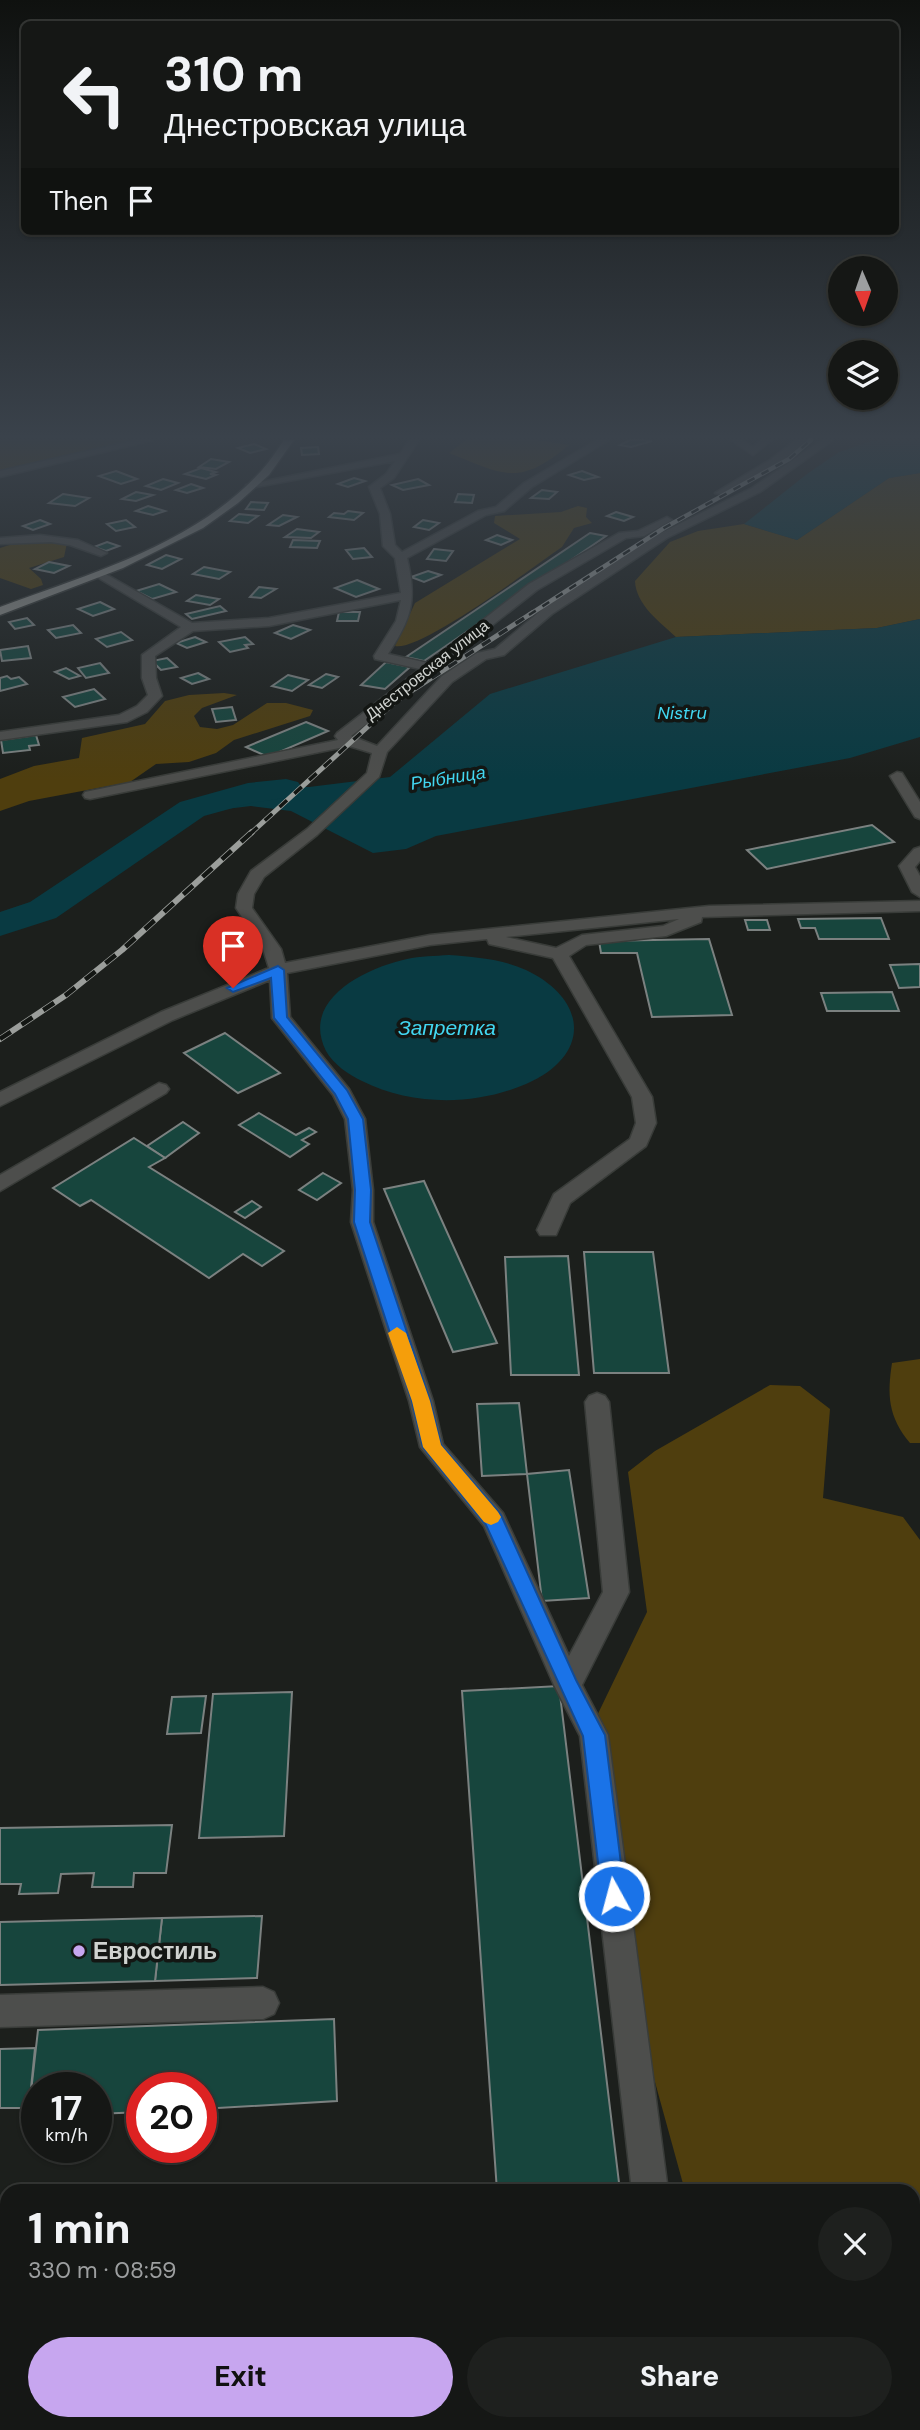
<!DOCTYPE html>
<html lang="en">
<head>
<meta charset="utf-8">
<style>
  body { margin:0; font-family:"DM Sans",sans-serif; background:#1e201e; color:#f1f3f6; height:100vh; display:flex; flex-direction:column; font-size:26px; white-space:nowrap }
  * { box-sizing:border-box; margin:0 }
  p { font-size:23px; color:#9d9fa0 }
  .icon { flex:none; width:38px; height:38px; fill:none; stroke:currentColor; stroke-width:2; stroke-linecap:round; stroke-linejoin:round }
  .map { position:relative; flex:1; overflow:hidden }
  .panel { position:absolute; left:0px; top:2184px; width:920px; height:247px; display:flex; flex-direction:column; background:#151715; border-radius:21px 21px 0 0; box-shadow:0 2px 5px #0004,0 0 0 2px #343634 }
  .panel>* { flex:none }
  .top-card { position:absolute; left:21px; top:21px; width:878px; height:214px; border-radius:10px; box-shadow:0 2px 5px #0004,0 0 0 2px #343634; background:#151715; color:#f1f3f6; overflow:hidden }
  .needle { width:46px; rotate:178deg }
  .controls { position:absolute; left:828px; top:256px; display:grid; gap:14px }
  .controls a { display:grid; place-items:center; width:70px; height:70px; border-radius:50%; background:#151715; box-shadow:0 2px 5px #0004,0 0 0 2px #343634; font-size:35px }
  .speed { position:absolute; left:21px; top:2072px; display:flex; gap:14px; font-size:35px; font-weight:700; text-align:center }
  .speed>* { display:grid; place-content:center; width:91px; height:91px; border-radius:50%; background:#151715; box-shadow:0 2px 5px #0004,0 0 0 2px #343634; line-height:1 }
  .speed small { font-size:18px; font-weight:400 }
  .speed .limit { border:10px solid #d22; background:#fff; color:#111 }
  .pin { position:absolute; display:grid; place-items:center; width:60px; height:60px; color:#fff; margin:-72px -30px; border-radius:50% 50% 50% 0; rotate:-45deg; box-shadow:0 0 7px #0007 }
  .pin .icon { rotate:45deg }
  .me { position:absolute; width:77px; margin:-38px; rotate:353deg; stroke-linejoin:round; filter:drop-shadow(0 0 5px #0008) }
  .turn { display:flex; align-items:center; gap:24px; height:147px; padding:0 28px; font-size:32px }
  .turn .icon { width:91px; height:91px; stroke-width:2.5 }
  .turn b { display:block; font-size:49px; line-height:60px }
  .then { display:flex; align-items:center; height:66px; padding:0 28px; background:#0003; gap:14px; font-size:26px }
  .round { display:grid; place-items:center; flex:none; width:74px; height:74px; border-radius:37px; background:#1e201e }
  .head { display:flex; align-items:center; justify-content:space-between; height:119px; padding:0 28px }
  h1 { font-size:42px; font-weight:800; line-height:52px }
  .cta { display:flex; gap:14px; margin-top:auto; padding:14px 28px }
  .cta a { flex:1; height:80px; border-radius:42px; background:#c7a6ef; color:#111; font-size:28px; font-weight:800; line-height:80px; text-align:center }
  .cta a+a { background:#1e201e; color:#f1f3f6 }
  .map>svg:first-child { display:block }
</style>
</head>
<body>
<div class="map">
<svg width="920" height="2430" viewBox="0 0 920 2430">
  <rect width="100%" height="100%" fill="#1c1f1c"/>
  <g fill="#4f3e0e">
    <path d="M0 440H133L0 471Z"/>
    <path d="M466 440H536L569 445C519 487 504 475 449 453Z"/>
    <path d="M920 473V619L877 628 676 637C660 622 636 605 635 581L670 542 698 531 744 524 797 540 889 478Z"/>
    <path d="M578 506 587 508 586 517 592 523 574 528 562 547C536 565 420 652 395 646L415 603 520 539 494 523 495 516 561 512Z"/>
    <path d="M47 539 67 543 64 557 29 568 41 579 43 585 31 589 0 578V548L19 542Z"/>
    <path d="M224 693 237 695 202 708 194 716 200 727 217 729 233 725 267 703H286L313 710 310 716 234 740 216 753 189 762 156 764 130 782 29 801 0 811V779L34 766 79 758 82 738 145 724 165 701 189 695Z"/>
    <path d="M920 1359V1443H910C888 1417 887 1395 892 1363Z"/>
    <path d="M770 1385 800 1386 830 1409 823 1498 903 1517 920 1540V2350H914V2191H685L620 1955 593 1724 647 1612 628 1472 655 1451Z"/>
  </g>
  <g fill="#093a42">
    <path d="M875 440H920V473L889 478 797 540 744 524 807 474 839 452Z"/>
    <path d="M920 619V737L850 758 436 836 406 849 373 853 291 811 251 806 226 809 217 794 261 787H309L390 777 490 694 676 637 877 628Z"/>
    <path d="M449 955C475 957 502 959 526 970 589 1000 591 1056 526 1084 475 1106 412 1106 362 1081 349 1075 333 1064 326 1051 300 999 366 968 407 959 420 956 435 956 449 955Z"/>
  </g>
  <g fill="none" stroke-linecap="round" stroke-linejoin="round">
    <path fill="#093a42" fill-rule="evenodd" d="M286 779 298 782 303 789 298 796 251 803 204 816 56 918 0 936V912L30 902 180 802 248 783Z"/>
  </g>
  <g fill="#17453d" stroke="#7b8180" stroke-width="2">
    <path d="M630 440H644L652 441 631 447 620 445Z"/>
    <path d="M254 444 266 449 250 453 238 448Z"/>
    <path d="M318 447 319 454 302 455 301 448Z"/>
    <path d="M211 459 229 462 216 469 199 467Z"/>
    <path d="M201 468 216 472 210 474 216 475 206 479 185 474Z"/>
    <path d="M116 471 137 479 121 484 99 476Z"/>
    <path d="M582 471 598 477 584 480 569 475Z"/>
    <path d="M354 478 365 481 348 487 338 484Z"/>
    <path d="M163 479 178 483 161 490 146 486Z"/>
    <path d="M418 479 429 485 403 490 392 485Z"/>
    <path d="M191 484 203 488 187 493 176 490Z"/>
    <path d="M542 490 557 492 549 499 531 498Z"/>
    <path d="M136 492 153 495 136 501 122 499Z"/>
    <path d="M63 494 89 498 75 506 49 503Z"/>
    <path d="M458 494 474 495 472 503 455 502Z"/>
    <path d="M251 502 268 503 264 510 246 509Z"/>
    <path d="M148 506 165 511 153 515 136 511Z"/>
    <path d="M348 511 363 513 354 520 329 517 334 513 344 514Z"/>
    <path d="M616 512 633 517 624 521 607 516Z"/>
    <path d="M239 514 258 516 248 523 230 521Z"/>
    <path d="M283 515 297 517 279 526 268 525Z"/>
    <path d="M40 520 50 524 33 530 23 526Z"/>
    <path d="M126 520 135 527 116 531 107 524Z"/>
    <path d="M423 520 439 523 429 530 414 527Z"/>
    <path d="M297 529 319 532 311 538 285 537Z"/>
    <path d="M590 533 606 536 424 661 406 657Z"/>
    <path d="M497 535 512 540 501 545 486 540Z"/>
    <path d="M293 540 320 541 317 548 290 547Z"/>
    <path d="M107 542 119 546 106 551 94 547Z"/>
    <path d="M364 548 372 557 353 559 346 550Z"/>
    <path d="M434 549 453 551 446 561 427 559Z"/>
    <path d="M166 555 181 559 162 569 147 565Z"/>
    <path d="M49 562 69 566 54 573 35 569Z"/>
    <path d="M204 567 230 572 219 579 193 574Z"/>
    <path d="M428 571 441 575 424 582 411 577Z"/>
    <path d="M357 580 379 589 356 597 335 588Z"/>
    <path d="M159 584 176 592 152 599 136 591Z"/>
    <path d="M259 587 276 589 261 598 250 597Z"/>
    <path d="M196 595 219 599 210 605 187 601Z"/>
    <path d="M100 602 114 609 93 616 78 609Z"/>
    <path d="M220 606 226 611 192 619 186 614Z"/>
    <path d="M339 612H360L358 621H337Z"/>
    <path d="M27 618 34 625 15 629 9 622Z"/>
    <path d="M73 625 81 633 56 638 48 630Z"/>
    <path d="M293 625 310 630 291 639 275 633Z"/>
    <path d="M121 632 132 640 107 647 96 639Z"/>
    <path d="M195 637 206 642 187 648 176 643Z"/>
    <path d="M245 637 253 644 245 645 248 648 230 652 219 642Z"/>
    <path d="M28 646 31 658 2 661 0 650Z"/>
    <path d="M167 658 177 667 161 670 152 661Z"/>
    <path d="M386 662 410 667 385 689 361 685Z"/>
    <path d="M100 663 109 673 86 678 78 668Z"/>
    <path d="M66 668 80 676 69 679 55 672Z"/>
    <path d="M198 673 209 679 192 684 181 678Z"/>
    <path d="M326 674 338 677 322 688 309 685Z"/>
    <path d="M288 675 308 680 292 691 272 686Z"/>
    <path d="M7 676 11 679 19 677 27 684 0 691V678Z"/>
    <path d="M94 689 105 699 75 707 63 697Z"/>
    <path d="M232 707 236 720 216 722 212 709Z"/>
    <path d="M306 722 328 731 268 757 246 747Z"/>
    <path d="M36 735 39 745 29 746 30 750 3 753 1 740Z"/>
    <path d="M872 825 894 842 767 869 747 850Z"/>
    <path d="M881 918 889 939H819L815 928H801L798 919Z"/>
    <path d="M745 920H767L770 930H748Z"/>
    <path d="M709 939 732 1015 652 1017 637 953H601L599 941Z"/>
    <path d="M920 964V987L899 988 890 965Z"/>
    <path d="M892 992 899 1011H827L821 993Z"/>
    <path d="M225 1033 280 1073 238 1093 184 1053Z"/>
    <path d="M259 1113 296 1135 309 1128 316 1132 302 1140 309 1144 290 1157 239 1125Z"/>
    <path d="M183 1122 199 1133 165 1158 147 1146Z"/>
    <path d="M134 1138 165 1158 149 1167 284 1251 262 1266 243 1254 209 1278 91 1200 80 1206 53 1188Z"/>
    <path d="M323 1173 341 1183 317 1200 299 1190Z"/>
    <path d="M424 1181 497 1343 453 1352 384 1189Z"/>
    <path d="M252 1201 261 1207 245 1218 235 1212Z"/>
    <path d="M584 1252H653L669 1373H594Z"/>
    <path d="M568 1256 579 1375H511L505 1257Z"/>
    <path d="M519 1403 527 1474 482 1476 477 1404Z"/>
    <path d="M569 1470 589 1598 542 1601 527 1474Z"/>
    <path d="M559 1686 620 2191H497L462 1691Z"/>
    <path d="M292 1692 284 1836 199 1838 213 1694Z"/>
    <path d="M206 1696 201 1733 167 1734 172 1697Z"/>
    <path d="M172 1825 166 1873H134L133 1887H92L94 1873 61 1874 58 1893 19 1894 21 1884H0V1828Z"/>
    <path d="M262 1916 257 1978 155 1981 162 1918Z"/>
    <path d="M162 1918 155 1981 0 1985V1922Z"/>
    <path d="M334 2019 337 2101 201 2109V2088H142V2112L96 2114V2088H37V2117L28 2118 38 2030Z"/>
    <path d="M35 2048 29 2108H0V2049Z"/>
  </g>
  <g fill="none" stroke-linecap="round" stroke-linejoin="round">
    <defs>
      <g id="minor">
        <path d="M136 440H153L0 477V471Z"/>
        <path d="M409 440H419L394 478 380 488 390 514 395 545 402 552 478 511 496 507 524 483 597 440H609L532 487 504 511 486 515 407 558C417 600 412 618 388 654L428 663 529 584 619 533 638 531 667 517 672 520 644 536 626 538 537 590 351 736 377 746 442 676 477 653 495 649 544 608 659 534 752 488 822 440H833L760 492 667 538 552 614 504 655 486 659 452 682 387 752 379 777 317 835 264 877 254 894 252 908 281 949 285 963 430 935 709 906 920 901V911L702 917 701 922 666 936 586 945 569 956 652 1097 656 1123 646 1146 570 1203 556 1235H540L537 1230 554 1194 630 1139 636 1123 632 1097 553 958 489 944 487 939 430 945 287 973 290 1017 349 1089 365 1119 373 1190V1222L433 1401 443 1444 503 1513 569 1656 603 1592 585 1402 589 1396 597 1393 605 1396 609 1402 629 1592 582 1685 608 1735 668 2191H632L580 1736 554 1685 484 1526 420 1447 409 1401 351 1222 353 1190 345 1119 333 1095 272 1018 270 980 173 1020 0 1106V1092L161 1012 269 968 263 949 236 908 238 894 251 871 307 829 367 773 372 753 349 746 90 799 85 798 83 795 85 792 338 740 335 736 337 733 420 669 375 659 374 656 396 621 401 600 269 626 193 631 155 656 156 678 162 696 147 712 127 722 0 740V732L119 715 137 706 148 695 142 678V655L181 627 92 574 102 572 192 623 269 618 401 593 395 558 383 546 380 514 369 487 386 474 395 461 251 488 246 485 400 454ZM679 919 663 926 582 935 556 948 506 937Z"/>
        <path d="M731 440H742L753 447 761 440H772L753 455Z"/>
        <path d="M796 440H807L778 464 724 495 715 493 770 460Z"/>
        <path d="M40 535 78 540 107 553 101 556 70 545 51 542 0 544V538Z"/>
        <path d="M897 772 902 773 920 802V819L915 817 890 776Z"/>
        <path d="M920 847V861L915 867 920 876V897L912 892 899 866 914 849Z"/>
        <path d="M159 1083 166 1085 169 1089 166 1093 0 1191V1175Z"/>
        <path d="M263 1987 274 1992 279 2003 274 2014 263 2019 0 2027V1995Z"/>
        <path d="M914 2410H920V2430H889L891 2424H914Z"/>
        <path d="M660 2424H698L699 2430H661Z"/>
      </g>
      <path id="highway" d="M284 440H294L269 475 238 503 203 528 123 568 0 615V607C89 574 196 544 262 470 270 461 277 450 284 440Z"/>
    </defs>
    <use href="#minor" stroke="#393c39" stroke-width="3"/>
    <use href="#highway" stroke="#393c39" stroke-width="3"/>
    <use href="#minor" fill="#4d4e4c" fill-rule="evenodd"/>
    <use href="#highway" fill="#8e8f8a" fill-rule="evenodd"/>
    <defs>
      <path id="rail-far2" d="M529 615 664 528 789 459 811 440"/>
      <path id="rail-far1" d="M250 834 396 701 532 613"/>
      <path id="rail" d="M0 1039 66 995 122 950 252 832"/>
    </defs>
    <use href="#rail-far2" stroke="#9b9e9b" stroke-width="4.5"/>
    <use href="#rail-far1" stroke="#9b9e9b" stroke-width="5"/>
    <use href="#rail" stroke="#9b9e9b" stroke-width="6"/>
    <use href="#rail-far2" stroke="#131613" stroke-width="2.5" stroke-dasharray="8" stroke-linecap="butt"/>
    <use href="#rail-far1" stroke="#131613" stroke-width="3.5" stroke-dasharray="10" stroke-linecap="butt"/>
    <use href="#rail" stroke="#131613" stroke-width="4.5" stroke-dasharray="13" stroke-linecap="butt"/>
  </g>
  <linearGradient id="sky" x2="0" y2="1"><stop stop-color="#0f110f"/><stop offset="0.56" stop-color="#3a424b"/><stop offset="1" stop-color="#3a424b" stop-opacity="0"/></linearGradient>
  <rect width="920" height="780" fill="url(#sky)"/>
  <path fill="#1a73e8" stroke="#114b97" stroke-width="2" d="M278 966 284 970 287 1017 347 1090 363 1119 371 1190 370 1222 430 1401 441 1445 501 1515 576 1680 605 1735 625 1896 622 1904 614 1907 605 1904 602 1896 583 1736 486 1525 423 1447 412 1401 354 1222 355 1190 348 1119 335 1094 274 1018 271 978 233 992 227 988Z"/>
  <path fill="#f59e0b" d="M397 1327 406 1333 430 1401 441 1445 498 1512 501 1517 498 1522 491 1525 484 1522 423 1447 412 1401 388 1333Z"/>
  <circle fill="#c7a6ef" stroke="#131613" stroke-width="2.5" cx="79" cy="1951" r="7"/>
  <g text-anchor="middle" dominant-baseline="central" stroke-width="7" stroke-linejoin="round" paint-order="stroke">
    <g font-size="16" fill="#d0d3d0" stroke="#131613">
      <text transform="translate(427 670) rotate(-38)">Днестровская улица</text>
    </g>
    <g font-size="18" font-style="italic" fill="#42d7f1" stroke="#131613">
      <text x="682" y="713">Nistru</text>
      <text transform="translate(448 778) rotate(-9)">Рыбница</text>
    </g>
    <g font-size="21" font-style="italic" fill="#42d7f1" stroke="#131613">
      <text x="447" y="1028">Запретка</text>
    </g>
    <g font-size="23" font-weight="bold" fill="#d0d3d0" stroke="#131613" text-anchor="start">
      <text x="93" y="1951">Евростиль</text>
    </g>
  </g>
</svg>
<div class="controls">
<a><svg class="needle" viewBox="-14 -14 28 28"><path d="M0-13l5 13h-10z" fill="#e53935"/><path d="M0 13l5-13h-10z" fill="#9d9fa0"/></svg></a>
<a><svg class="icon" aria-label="layers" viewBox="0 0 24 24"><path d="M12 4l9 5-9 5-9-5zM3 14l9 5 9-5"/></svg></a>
</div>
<div class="speed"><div>17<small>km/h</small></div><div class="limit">20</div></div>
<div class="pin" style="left:233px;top:988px;background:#d93025"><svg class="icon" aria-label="arrive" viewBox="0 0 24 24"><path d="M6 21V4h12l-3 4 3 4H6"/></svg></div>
<svg class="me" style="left:614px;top:1896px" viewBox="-20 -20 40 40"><circle r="17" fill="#1a73e8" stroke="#fff" stroke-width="3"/><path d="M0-11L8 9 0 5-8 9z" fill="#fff"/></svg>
<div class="top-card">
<div class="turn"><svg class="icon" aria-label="left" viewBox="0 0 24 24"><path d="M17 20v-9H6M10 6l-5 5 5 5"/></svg><div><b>310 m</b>Днестровская улица</div></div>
<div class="then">Then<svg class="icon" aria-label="arrive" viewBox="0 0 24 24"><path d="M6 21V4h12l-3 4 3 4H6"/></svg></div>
</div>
<section class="panel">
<div class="head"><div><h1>1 min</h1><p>330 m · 08:59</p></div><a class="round"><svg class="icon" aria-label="close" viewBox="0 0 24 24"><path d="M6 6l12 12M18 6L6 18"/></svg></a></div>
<div class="cta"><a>Exit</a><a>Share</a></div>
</section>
</div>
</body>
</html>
